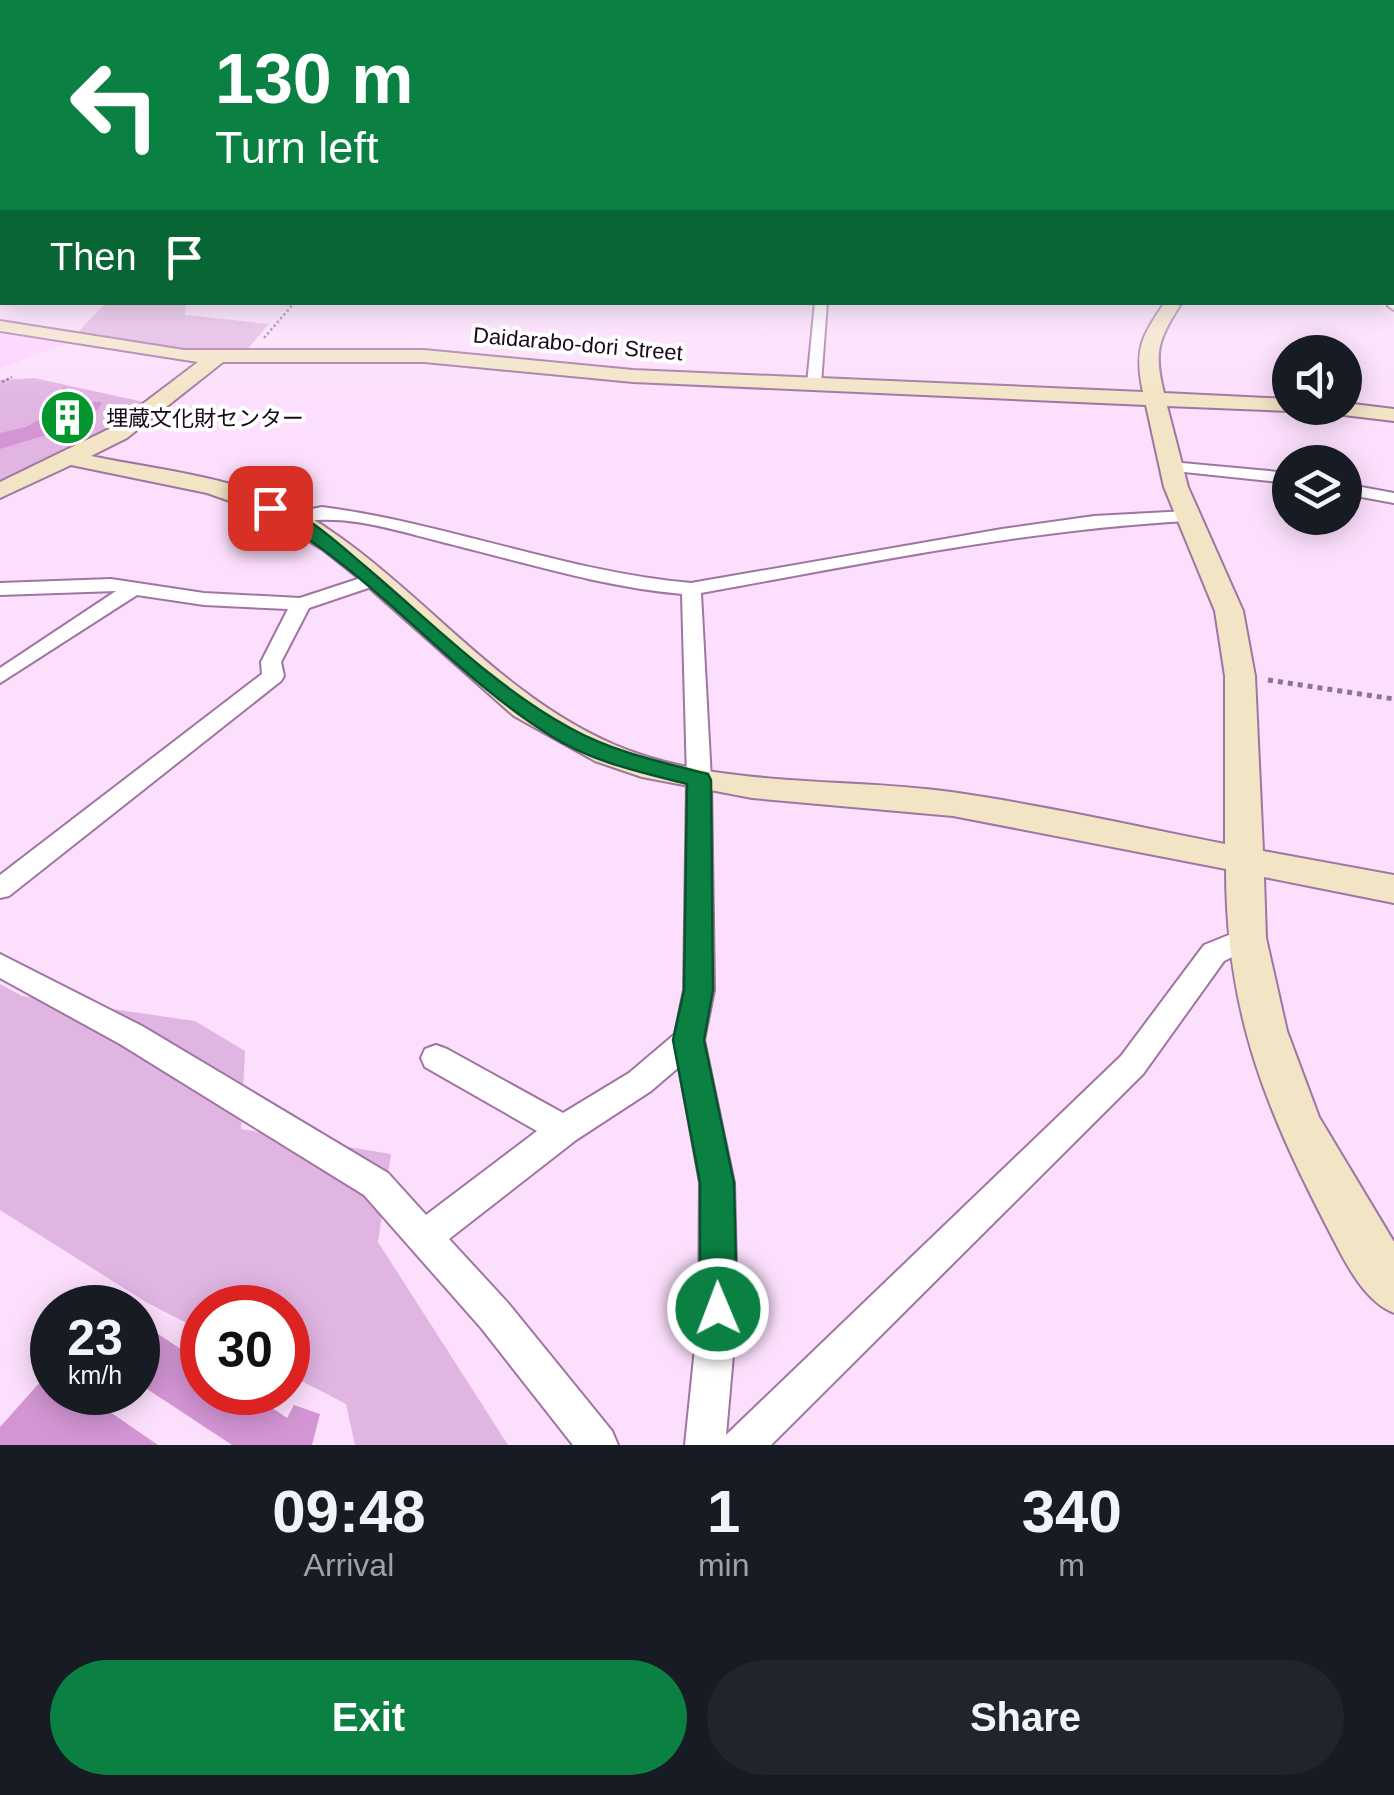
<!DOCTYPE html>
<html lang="en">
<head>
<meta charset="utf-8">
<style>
  body { margin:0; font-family:Helvetica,"Noto Sans JP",sans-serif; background:#20242c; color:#f1f3f6; height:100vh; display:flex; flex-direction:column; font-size:38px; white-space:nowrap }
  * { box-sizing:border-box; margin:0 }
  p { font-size:32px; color:#9ea1a6 }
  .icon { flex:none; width:55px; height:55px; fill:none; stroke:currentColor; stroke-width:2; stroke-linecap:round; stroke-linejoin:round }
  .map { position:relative; height:1445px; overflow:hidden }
  .panel { display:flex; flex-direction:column; background:#171b24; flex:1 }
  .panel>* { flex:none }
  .top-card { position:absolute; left:0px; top:0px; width:1395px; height:305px; box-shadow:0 5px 25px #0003; background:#0b8043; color:#fff; overflow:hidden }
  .controls { position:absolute; left:1272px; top:335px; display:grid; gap:20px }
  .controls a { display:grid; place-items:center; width:90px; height:90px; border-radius:50%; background:#171b24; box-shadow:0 5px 25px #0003; font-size:50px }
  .speed { position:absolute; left:30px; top:1285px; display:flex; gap:20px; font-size:50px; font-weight:700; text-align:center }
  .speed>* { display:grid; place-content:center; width:130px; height:130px; border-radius:50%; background:#171b24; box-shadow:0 5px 25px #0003; line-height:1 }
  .speed small { font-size:25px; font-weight:400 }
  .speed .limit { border:15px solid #d22; background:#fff; color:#111 }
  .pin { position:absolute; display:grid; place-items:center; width:85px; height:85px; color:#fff; margin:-42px; border-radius:20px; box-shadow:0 5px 15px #0006 }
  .me { position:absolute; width:110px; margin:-55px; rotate:359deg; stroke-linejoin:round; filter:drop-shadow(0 0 8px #0008) }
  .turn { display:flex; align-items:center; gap:35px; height:210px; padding:0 50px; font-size:45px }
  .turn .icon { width:130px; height:130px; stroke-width:2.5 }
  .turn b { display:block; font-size:70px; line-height:85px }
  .then { display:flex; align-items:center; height:95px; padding:0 50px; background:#0003; gap:20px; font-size:38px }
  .eta { display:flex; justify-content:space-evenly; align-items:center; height:170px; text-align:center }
  .eta b { font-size:60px; font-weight:700; line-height:70px }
  .button { display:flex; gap:20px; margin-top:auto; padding:20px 50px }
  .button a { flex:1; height:115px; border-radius:60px; background:#0b8043; color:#fff; font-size:40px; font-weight:700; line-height:115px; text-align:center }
  .button a+a { background:#20242c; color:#f1f3f6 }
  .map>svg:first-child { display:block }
</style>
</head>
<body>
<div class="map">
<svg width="1394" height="1445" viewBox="0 0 1394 1445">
  <rect width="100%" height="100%" fill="#fcdffc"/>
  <path fill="#fcd1fd" d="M0 329 71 342 0 368Z"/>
  <g fill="#e1b5e2">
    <path d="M106 303H186L185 315 269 324 244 353 194 352 76 334Z"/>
    <path d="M34 378 144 402 103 430 0 480V380Z"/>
    <path d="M0 984 22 996 195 1021 245 1051 241 1129 391 1154 378 1242 508 1445H355L346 1404 288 1374V1308H202V1331L146 1302 0 1210Z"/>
  </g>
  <g fill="#d395d4">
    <path d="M64 386 81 402H102L98 409 69 428 0 449V433L26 427 59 409 64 402 57 394Z"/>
    <path d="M143 1324 202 1363V1392H249L287 1418 294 1405 320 1414 312 1445H232L138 1383V1330Z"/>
    <path d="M50 1371 52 1392H81L158 1445H0V1427Z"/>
  </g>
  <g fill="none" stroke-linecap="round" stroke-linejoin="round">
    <defs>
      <g id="street">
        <rect x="1392" y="201" width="2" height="6"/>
        <rect x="1392" y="227" width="2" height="6"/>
        <rect x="1392" y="266" width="2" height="8"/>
        <path d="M1394 297V310L1388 306Z"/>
        <path d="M815 302H827L821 384 814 388 807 384Z"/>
        <path d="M1171 462 1290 473V483L1165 470 1163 467Z"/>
        <path d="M1345 484 1394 493V503L1345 494Z"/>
        <path d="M322 507C447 523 565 572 691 583L1002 529 1094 516 1187 511 1196 516 1187 521C1023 530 862 564 701 593L711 779 714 990 704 1040 734 1183 737 1309 726 1435 1121 1056 1204 945 1246 928 1256 931 1260 938 1256 945 1224 961 1143 1074 771 1445H685L699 1309 700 1183 679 1067 651 1091 576 1140 449 1239 508 1303 612 1431 618 1445H573L482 1329 364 1195 120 1044 0 978V954L142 1026 388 1173 426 1215 537 1131 425 1067 421 1058 425 1049 436 1045 447 1049 563 1113 629 1073 675 1034 684 990 687 779 682 594C603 587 526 563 450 544 397 531 346 512 292 523L283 518 286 514Z"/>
        <path d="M373 574 380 576V584L309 608 281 662 284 676 281 681 9 896 0 898V875L262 674 261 662 288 609 204 605 137 595 0 683V668L116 591 0 595V583L111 579 204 593 300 598Z"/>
      </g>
      <g id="secondary">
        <path d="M1165 302H1182C1159 339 1153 350 1164 393L1290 399V408H1299L1290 411 1167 406 1188 487 1243 611 1255 676 1263 851 1394 875V903L1264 877 1266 938 1287 1031 1319 1117 1394 1242V1313C1361 1300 1342 1255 1326 1225 1263 1103 1226 1009 1226 869L953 816 752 798 642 777 595 761 514 716 355 575 322 549 261 512 207 493 71 465 0 498V482L111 428 198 362 0 331V321L184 350H424L633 370 1143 392C1134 349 1141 338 1165 302ZM223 362H424L633 382 1146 405 1164 487 1215 611 1225 676V844C1134 826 1043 805 951 792 841 777 719 789 615 745 495 694 418 583 308 516 243 477 163 471 91 456L127 438Z"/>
        <path d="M1345 403 1394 409V421L1335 414 1324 408H1345Z"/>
      </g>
      <rect id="primary" x="0" y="223" width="2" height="10"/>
    </defs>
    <use href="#street" stroke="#a075a1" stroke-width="4"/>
    <use href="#secondary" stroke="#a075a1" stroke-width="4"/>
    <use href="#primary" stroke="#fff" stroke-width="4"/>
    <g stroke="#8d768d" stroke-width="2.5" stroke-dasharray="2.5 2.5" stroke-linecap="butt">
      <path d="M264 338 295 302"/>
      <path d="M2 382 12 377"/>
    </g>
    <path stroke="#8d768d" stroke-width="5" stroke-dasharray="5 5" stroke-linecap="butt" d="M1268 680 1394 699"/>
    <use href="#street" fill="#fff" fill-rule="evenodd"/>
    <use href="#secondary" fill="#f2e5c5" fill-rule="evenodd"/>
    <use href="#primary" fill="#e4ca8c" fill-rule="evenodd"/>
  </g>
  <linearGradient id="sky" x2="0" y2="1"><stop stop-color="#94bdee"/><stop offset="0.5" stop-color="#fef1fe"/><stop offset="1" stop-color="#fef1fe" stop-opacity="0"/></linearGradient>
  <rect width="1394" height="402" fill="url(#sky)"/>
  <path fill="#0b8043" stroke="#07532c" stroke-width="2.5" d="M264 505C292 500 339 544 360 562 427 618 493 686 570 728 613 752 661 762 708 774L711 780 713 990 704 1040 734 1183 737 1309 731 1322 718 1328 705 1322 700 1309V1183L673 1040 684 990 687 784C641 772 592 762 551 736 448 672 371 569 264 512Z"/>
  <defs>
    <symbol id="building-disc" viewBox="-11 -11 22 22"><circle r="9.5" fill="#05972e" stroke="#fff"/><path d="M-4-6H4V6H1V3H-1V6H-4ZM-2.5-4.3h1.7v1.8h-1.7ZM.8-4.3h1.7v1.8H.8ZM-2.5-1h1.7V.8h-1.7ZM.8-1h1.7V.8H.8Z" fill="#fff"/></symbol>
  </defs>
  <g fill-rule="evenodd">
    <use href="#building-disc" x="36" y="386" width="63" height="63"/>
  </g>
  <g text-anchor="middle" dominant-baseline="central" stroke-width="8" stroke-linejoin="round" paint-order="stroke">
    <g font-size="22" fill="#19091a" stroke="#fff">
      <text transform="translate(578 344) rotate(5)">Daidarabo-dori Street</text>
    </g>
    <g font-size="22" fill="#19091a" stroke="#fff" text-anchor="start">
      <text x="106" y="418">埋蔵文化財センター</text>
    </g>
  </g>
</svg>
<div class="controls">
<a><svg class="icon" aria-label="sound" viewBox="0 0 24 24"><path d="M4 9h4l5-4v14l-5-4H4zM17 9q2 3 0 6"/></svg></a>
<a><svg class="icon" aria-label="layers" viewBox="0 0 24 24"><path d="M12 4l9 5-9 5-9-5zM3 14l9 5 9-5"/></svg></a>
</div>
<div class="speed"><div>23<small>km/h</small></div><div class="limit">30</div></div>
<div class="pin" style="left:270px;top:508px;background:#d93025"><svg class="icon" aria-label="arrive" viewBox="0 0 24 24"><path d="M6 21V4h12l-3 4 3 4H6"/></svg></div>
<svg class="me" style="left:718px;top:1309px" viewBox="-20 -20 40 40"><circle r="17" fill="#0b8043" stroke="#fff" stroke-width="3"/><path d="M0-11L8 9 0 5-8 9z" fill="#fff"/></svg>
<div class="top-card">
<div class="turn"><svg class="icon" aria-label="left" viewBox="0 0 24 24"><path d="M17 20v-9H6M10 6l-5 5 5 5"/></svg><div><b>130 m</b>Turn left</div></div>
<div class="then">Then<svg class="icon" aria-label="arrive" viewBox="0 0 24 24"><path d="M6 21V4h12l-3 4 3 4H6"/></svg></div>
</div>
</div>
<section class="panel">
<div class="eta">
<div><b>09:48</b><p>Arrival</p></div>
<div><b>1</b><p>min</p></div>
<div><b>340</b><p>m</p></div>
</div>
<div class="button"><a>Exit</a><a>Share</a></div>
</section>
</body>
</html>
